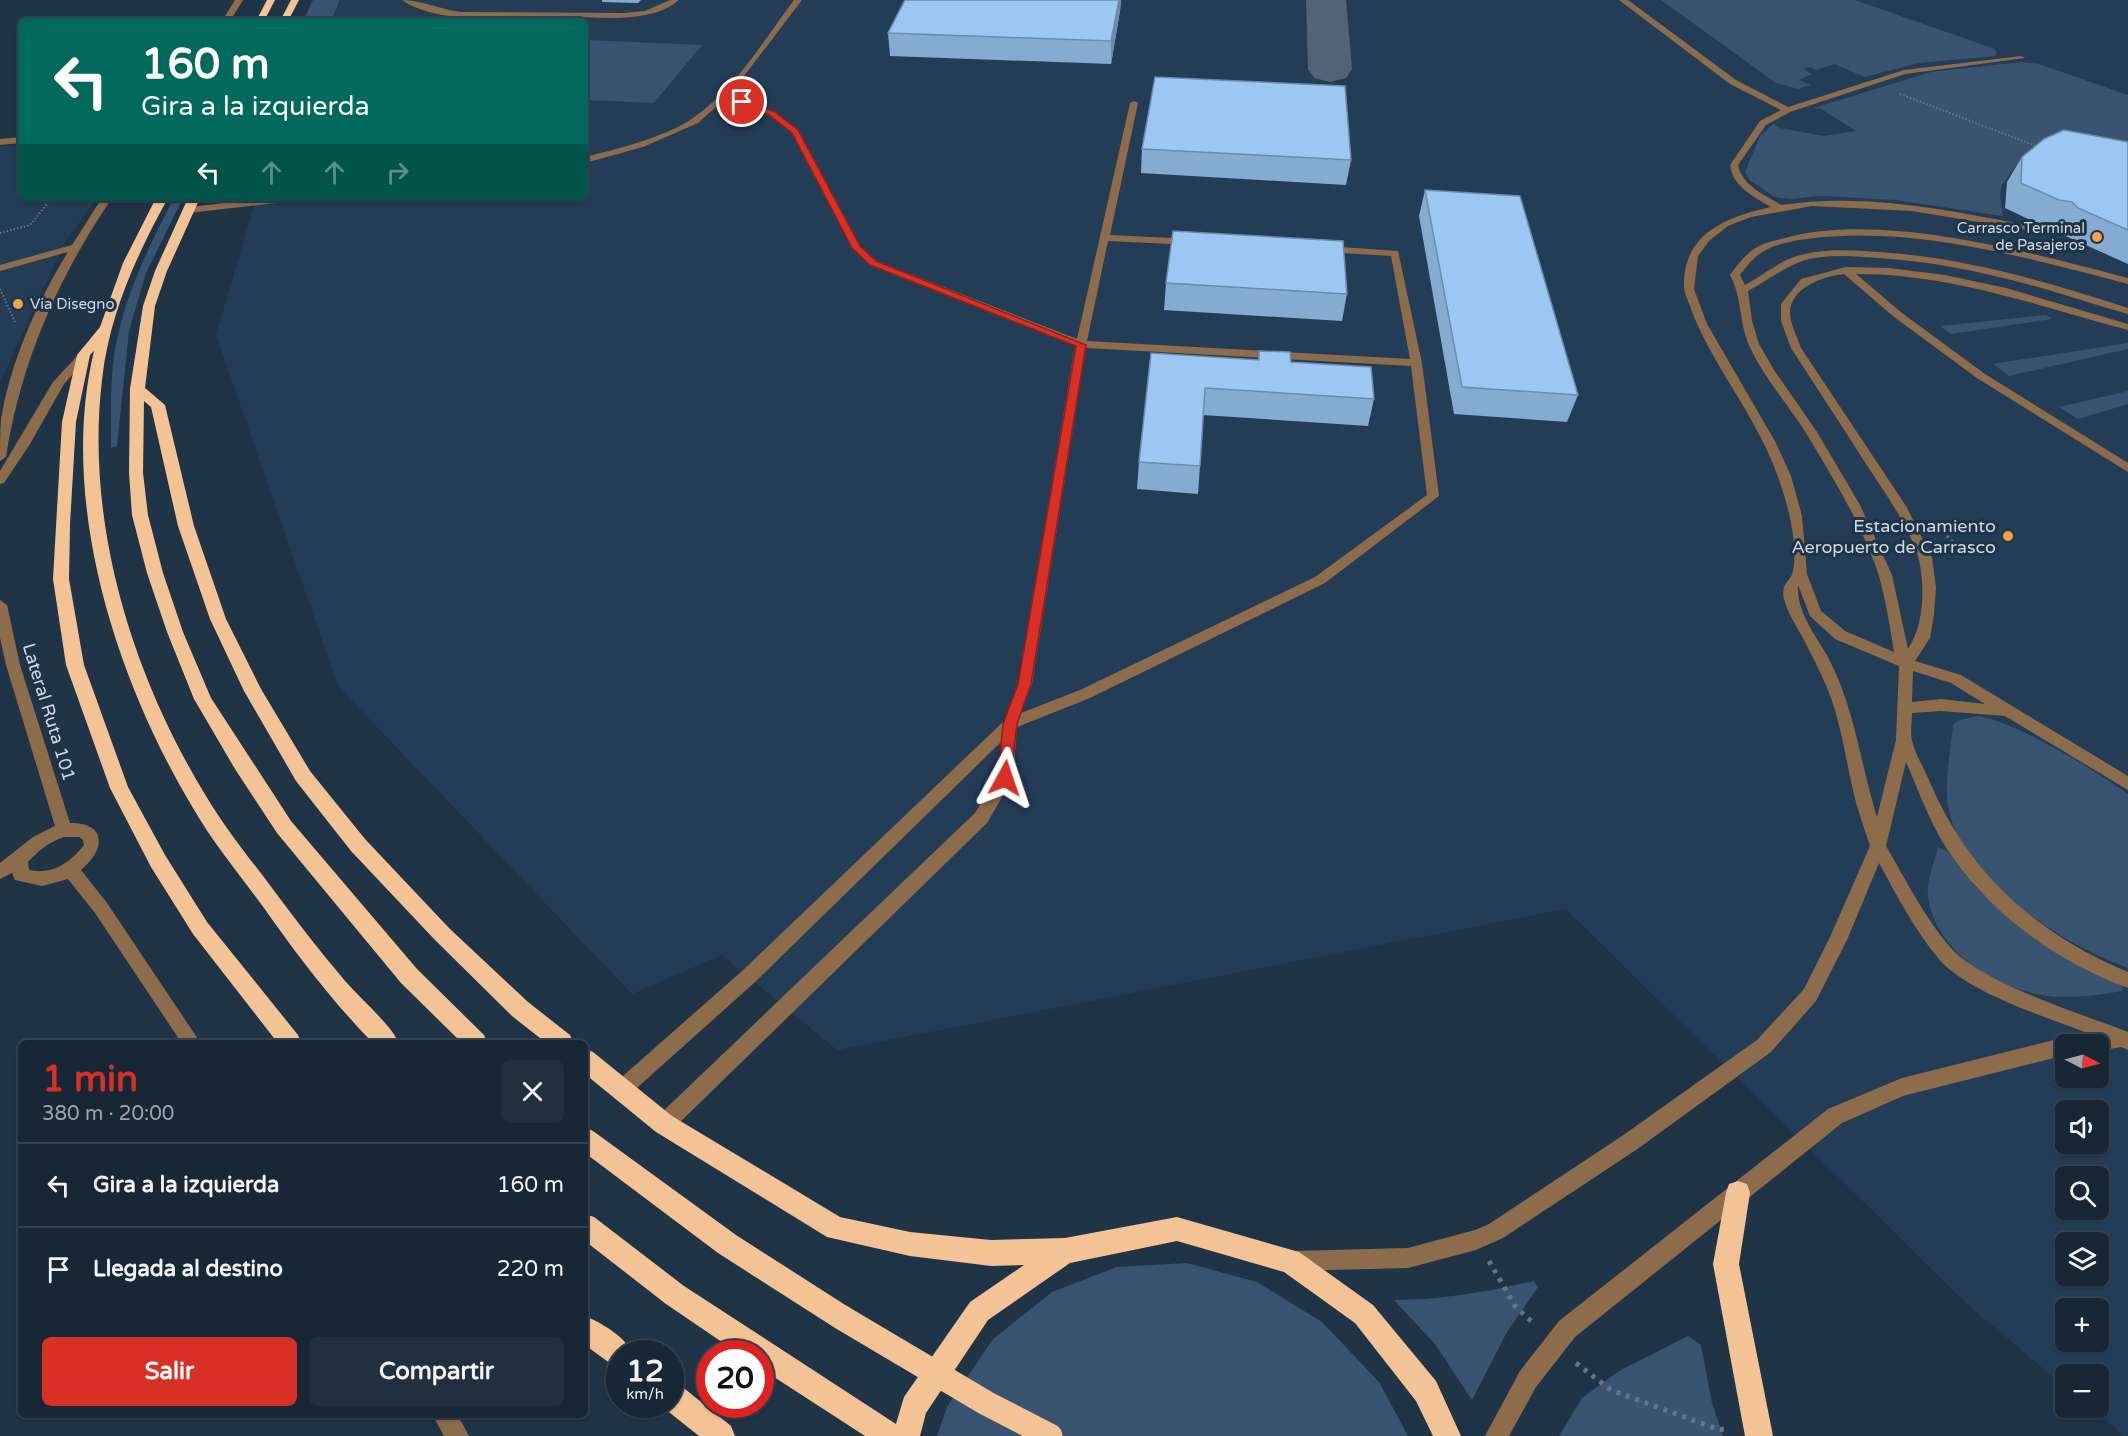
<!DOCTYPE html>
<html lang="es">
<head>
<meta charset="utf-8">
<style>
  body { margin:0; font-family:"Varela Round",sans-serif; background:#212f3e; color:#f1f3f6; height:100vh; display:flex; flex-direction:column; font-size:22px; white-space:nowrap }
  * { box-sizing:border-box; margin:0 }
  p { font-size:20px; color:#9fa5ad }
  .icon { flex:none; width:33px; height:33px; fill:none; stroke:currentColor; stroke-width:2; stroke-linecap:round; stroke-linejoin:round }
  .map { position:relative; flex:1; overflow:hidden }
  .drawer { position:absolute; left:18px; top:1040px; width:570px; height:378px; display:flex; flex-direction:column; background:#182736; border-radius:9px; box-shadow:0 2px 4px #0004,0 0 0 2px #364451 }
  .drawer>* { flex:none }
  .top-card { position:absolute; left:18px; top:18px; width:570px; height:183px; border-radius:9px; box-shadow:0 2px 4px #0004,0 0 0 2px #364451; background:#00695c; color:#fff; overflow:hidden }
  .needle { width:39px; rotate:96deg }
  .fabs { position:absolute; left:2055px; top:1034px; display:grid; gap:12px }
  .fabs a { display:grid; place-items:center; width:54px; height:54px; border-radius:9px; background:#182736; box-shadow:0 2px 4px #0004,0 0 0 2px #364451; font-size:30px }
  .speed { position:absolute; left:606px; top:1340px; display:flex; gap:12px; font-size:30px; font-weight:700; text-align:center }
  .speed>* { display:grid; place-content:center; width:78px; height:78px; border-radius:50%; background:#182736; box-shadow:0 2px 4px #0004,0 0 0 2px #364451; line-height:1 }
  .speed small { font-size:15px; font-weight:400 }
  .speed .limit { border:9px solid #d22; background:#fff; color:#111 }
  .pin { position:absolute; display:grid; place-items:center; width:51px; height:51px; color:#fff; margin:-26px; border:3px solid #fff; border-radius:50%; box-shadow:0 2px 6px #0007 }
  .me { position:absolute; width:66px; margin:-33px; rotate:5deg; stroke-linejoin:round; filter:drop-shadow(0 0 4px #0008) }
  .turn { display:flex; align-items:center; gap:21px; height:126px; padding:0 24px; font-size:27px }
  .turn .icon { width:78px; height:78px; stroke-width:2.5 }
  .turn b { display:block; font-size:42px; line-height:51px }
  .lanes { display:flex; align-items:center; height:57px; padding:0 24px; background:#0003; justify-content:center; gap:30px; direction:ltr }
  .lanes .off { opacity:.35 }
  .round { display:grid; place-items:center; flex:none; width:63px; height:63px; border-radius:9px; background:#212f3e }
  .headline { display:flex; align-items:center; justify-content:space-between; height:102px; padding:0 24px }
  h1 { font-size:36px; font-weight:700; line-height:45px; color:#d93025 }
  .action { display:flex; gap:12px; margin-top:auto; padding:12px 24px }
  .action a { flex:1; height:69px; border-radius:9px; background:#d93025; color:#fff; font-size:24px; font-weight:700; line-height:69px; text-align:center }
  .action a+a { background:#212f3e; color:#f1f3f6 }
  ul { padding:0; list-style:none }
  li { display:flex; align-items:center; gap:18px; height:84px; padding:0 24px; border-top:2px solid #364451 }
  li div { flex:1 }
  li b { display:block; font-size:22px }
  li em { font-style:normal }
  .map>svg:first-child { display:block }
</style>
</head>
<body>
<div class="map">
<svg width="2128" height="1436" viewBox="0 0 2128 1436">
  <rect width="100%" height="100%" fill="#203448"/>
  <g fill="#243d57" fill-rule="evenodd">
    <path d="M340 0H2128V1436H2124L2090 1407H2098V1374H2066L2065 1387 1968 1305 1566 909 837 1050 722 955 632 994 338 686 216 335 256 198H585V21H331ZM2066 1044H2098V1077H2066ZM2066 1110H2098V1143H2066ZM2066 1176H2098V1209H2066ZM2066 1242H2098V1275H2066ZM2066 1308H2098V1341H2066Z"/>
    <path d="M21 145V198H97L65 242 0 382V147Z"/>
  </g>
  <g fill="#385471">
    <path d="M313 0H340L331 21H303Z"/>
    <path d="M1661 0H1855L1992 48 1997 52 1995 56 1919 63 1865 77 1834 64 1816 70 1810 67 1803 69 1812 74 1799 80 1811 85 1798 89 1776 83Z"/>
    <path d="M585 40 702 45 654 103 585 100Z"/>
    <path d="M2022 62 2039 64 2128 95V153L2032 156 2016 166 2002 185 2000 194 2003 216 1896 200 1822 196 1790 199 1775 197 1751 181 1745 172 1760 136 1773 124 1780 128 1824 136 1856 131 1821 109 1813 108 1931 72Z"/>
    <path d="M174 198H183L146 273 129 331 117 446 111 448C111 420 110 393 113 365 119 306 147 250 174 198Z"/>
    <path d="M2046 315 2052 319 1951 334 1940 326Z"/>
    <path d="M2128 343V349L2009 376 1993 364Z"/>
    <path d="M2128 391V404L2078 419 2059 407Z"/>
    <path d="M1979 716C2022 725 2091 768 2128 794V968C2062 944 1952 876 1947 797 1946 774 1951 748 1953 724L1963 719Z"/>
    <path d="M1938 847 1947 851 1979 891 2039 941 2071 962 2122 985 2123 991C2104 994 2084 997 2064 997 2008 997 1935 956 1928 896 1926 881 1935 861 1938 847Z"/>
    <path d="M1187 1263 1257 1282 1322 1322 1379 1382 1408 1436H937L947 1407 993 1339 1052 1292 1117 1267Z"/>
    <path d="M1534 1281 1538 1287 1507 1332 1472 1400 1435 1344 1394 1300C1442 1300 1487 1292 1534 1281Z"/>
    <path d="M1688 1336 1701 1345 1712 1403 1723 1436H1559L1582 1398 1619 1371Z"/>
  </g>
  <g fill="none" stroke-linecap="round" stroke-linejoin="round">
    <path fill="#536476" fill-rule="evenodd" d="M1306 0H1346L1352 69 1346 78 1330 82 1314 78 1308 69Z"/>
    <g stroke="#647586" stroke-width="2" stroke-dasharray="1.5 2" stroke-linecap="butt">
      <path d="M1900 94 2039 147"/>
      <path d="M0 233 30 225 52 198"/>
      <path d="M0 289 15 322"/>
    </g>
    <path stroke="#647586" stroke-width="3" stroke-dasharray="2 4" stroke-linecap="butt" d="M1947 536 1968 557"/>
    <g stroke="#647586" stroke-width="5" stroke-dasharray="4 6" stroke-linecap="butt">
      <path d="M1489 1261 1515 1306 1535 1325"/>
      <path d="M1576 1363 1611 1390 1717 1429 1729 1430"/>
    </g>
    <g fill="#8d6c4c" fill-rule="evenodd">
      <path d="M235 0H243L230 21H222Z"/>
      <path d="M402 0C421 0 442 10 461 12L624 13 645 11 670 0H679C670 8 657 13 645 15 616 21 586 16 557 16 512 16 441 27 402 0Z"/>
      <path d="M794 0H802L731 93 775 112 798 129 861 247 877 261 1077 339 1130 103 1134 101 1138 103 1110 235 1191 239 1196 242 1191 245 1108 241 1087 341 1410 359 1391 256 1326 252 1321 249 1326 246 1398 251 1422 363 1439 496 1325 583 1090 698 1017 727 1013 778 987 823 671 1131 664 1134 657 1131 654 1124 657 1117 975 813 997 777 1001 742 754 983 629 1095 622 1098 615 1095 612 1089 615 1083 742 971 1004 721 1018 684 1075 346 869 265 852 248 791 132 769 116 727 97 698 123 643 147 585 163V157C617 149 666 137 693 118 733 91 765 39 794 0ZM1086 348 1411 366 1427 495 1315 577 1080 690 1021 713 1032 684Z"/>
      <path d="M1619 0H1628L1736 80 1788 107 1904 70 2021 56 2025 58 1905 74 1790 112 1766 125 1738 165C1742 186 1764 194 1781 205 1871 191 1965 214 2054 230L2059 233 2057 235 1912 211 1812 206 1751 217 1728 226 1709 241 1698 256 1694 289 1707 324 1776 443 1791 476 1802 516 1807 574 1821 611 1845 631 1894 652C1890 627 1886 601 1879 576 1863 526 1833 478 1806 433 1788 404 1763 377 1749 345 1739 322 1742 297 1730 275 1738 264 1747 252 1759 246 1767 242 1777 240 1785 238 1881 211 2032 253 2128 278V284C2030 259 1926 228 1824 237 1805 239 1783 241 1766 250 1755 255 1747 266 1740 275L1745 285C1763 275 1778 262 1797 256 1824 248 1851 250 1879 252 1964 257 2047 282 2128 308V314C2094 305 2061 293 2027 284 1978 271 1928 261 1878 258 1854 256 1828 254 1805 260 1784 267 1767 281 1748 291L1752 321 1759 344 1774 370 1817 432 1860 505 1892 575 1908 649C1924 625 1925 588 1919 560 1913 533 1884 491 1868 467 1843 428 1817 388 1791 348L1781 321V304L1801 279 1846 267 1889 268 1945 275 2006 288 2128 324V330C2036 306 1954 274 1856 274L1902 313 1985 374 2128 463V472L1977 378 1894 317 1844 274C1824 276 1791 287 1790 312 1790 324 1797 336 1801 348L1906 506 1932 558 1936 587 1934 615 1930 638 1915 661 1961 675 2128 776V790L2005 716 1941 711 1912 713C1912 721 1910 732 1912 741 1916 756 1926 772 1932 787 1972 877 2038 934 2128 972V988C2060 963 1995 917 1953 858 1932 829 1920 794 1906 762L1886 846C1906 880 1924 917 1950 947 1981 983 2082 1014 2128 1032V1050L2121 1047 2098 1051V1044H2066V1055L1903 1096 1842 1123 1575 1337 1536 1387 1509 1436H1485L1520 1371 1559 1321 1828 1109 1902 1078 2066 1037 2073 1040 2074 1043 2076 1038 2090 1034C2047 1017 1967 993 1938 958 1914 929 1897 896 1879 863L1847 940 1816 1001 1771 1052 1636 1150 1503 1238 1476 1250 1408 1268 1291 1271 1284 1268 1281 1261 1284 1254 1291 1251 1408 1248 1475 1230 1489 1224 1622 1136 1757 1040 1804 989 1830 937 1870 846C1864 827 1857 809 1853 790 1846 760 1842 730 1832 701 1825 680 1814 660 1804 640 1797 627 1788 614 1784 599 1780 583 1791 582 1793 571 1800 535 1780 476 1764 444 1742 398 1709 357 1691 309 1689 302 1684 294 1684 287 1683 233 1726 217 1771 207 1754 197 1733 187 1730 165L1760 121 1781 110 1730 84ZM1798 585 1810 616 1835 639 1899 666 1896 740 1877 817C1860 763 1856 713 1830 661 1818 638 1796 613 1798 585ZM1913 671 1951 683 1985 704 1941 699 1912 702Z"/>
      <path d="M21 137V143L0 145V139Z"/>
      <path d="M102 198H112C58 278 21 361 6 457L0 461C0 447 0 432 1 419 11 361 37 302 68 252L0 271V265L72 245Z"/>
      <path d="M270 198H299L294 201 189 213 184 210 189 207Z"/>
      <path d="M84 352 90 355 64 384 30 444 4 483 0 484V471L53 382 80 353Z"/>
      <path d="M0 600 7 605 20 665 70 823C108 823 105 850 81 870L107 903 200 1042H181L95 913 68 879 42 886 15 880 12 873 0 879V863L33 837 55 826 6 665 0 638ZM64 837H79L83 840 84 845C70 863 52 875 29 870L28 862C38 851 49 842 64 837Z"/>
      <path d="M432 1414H457L469 1436H444Z"/>
    </g>
    <g fill="#f4c395" fill-rule="evenodd">
      <path d="M267 0H275L264 21H256Z"/>
      <path d="M291 0H299L288 21H280Z"/>
      <path d="M156 198H168C137 254 109 315 102 380 85 523 132 675 206 796 226 830 252 861 275 892 298 923 321 953 346 982 359 997 393 1027 398 1042H372C332 1001 297 955 264 908 240 875 213 843 193 808 116 680 58 501 94 351L90 355 76 422 70 524 69 579 84 665 128 787 165 855 207 922 298 1035 301 1042H277L193 934 151 867 110 788 66 665 53 579 62 422 77 355 100 327 123 263Z"/>
      <path d="M188 198H200L167 271 155 306 145 388 165 405 194 526 226 619 261 689 310 771 365 839 449 928 528 1002 570 1035 573 1042H545L512 1016 435 940 351 851 296 781 244 691 210 619 178 526 151 407 144 401 143 473 148 515 163 573 183 632 211 698 291 821 417 969 484 1035 487 1042H461L401 983 277 833 235 769 194 699 167 632 147 573 132 515 129 473 130 389 143 306 155 271Z"/>
      <path d="M585 1049 593 1052 672 1116 840 1217 910 1232 991 1240 1065 1238 1177 1217 1299 1252 1373 1305 1436 1381 1461 1436H1433L1416 1401 1355 1323 1284 1272 1177 1241 1070 1263 988 1320 926 1413 920 1436H865L760 1368V1353H738L666 1304 585 1241V1214L594 1217 684 1286 896 1424 904 1397 970 1302 1024 1265 991 1266 910 1256 827 1237 656 1132 585 1074Z"/>
      <path d="M585 1127 593 1131 736 1235 850 1308 854 1317 850 1326 841 1330 832 1326 718 1253 585 1153Z"/>
      <path d="M1738 1181 1747 1184 1750 1193 1739 1264 1773 1436H1745L1713 1264 1726 1193 1729 1184Z"/>
      <path d="M585 1316C600 1322 626 1337 632 1353H620V1368L611 1364 585 1345Z"/>
      <path d="M670 1382 680 1385 731 1426 735 1436H699L660 1405 670 1404Z"/>
    </g>
    <path stroke="#f4c395" stroke-width="25" d="M841 1317 986 1403 1050 1436"/>
  </g>
  <g fill="#86abd1">
    <path d="M602 0H641L638 3 602 2Z"/>
    <path d="M905 0H1121L1120 11 1111 64 890 56 888 33Z"/>
    <path d="M2128 142V264L2061 234 2055 228 2043 226 2005 208 2007 182 2022 157Z"/>
    <path d="M1142 149 1351 160 1346 185 1141 173Z"/>
    <path d="M1425 190 1578 395 1567 422 1454 414 1419 216Z"/>
    <path d="M1166 283 1347 294 1342 321 1164 310Z"/>
    <path d="M1259 351 1291 362 1374 399 1368 426 1203 415 1200 466 1198 494 1137 489 1139 462 1151 353 1258 360Z"/>
  </g>
  <path fill="#6d8baa" d="M1119 0H1121L1120 11 1111 64V41Z"/>
  <g fill="#9cc7f3" stroke="#6d8baa" stroke-width="1.5">
    <path d="M905 0H1119L1111 41 888 33Z"/>
    <path d="M1155 77 1345 86 1351 160 1142 149Z"/>
    <path d="M2064 130 2128 142V230L2078 208 2072 202 2059 200 2021 183 2022 157 2044 139Z"/>
    <path d="M1425 190 1520 196 1578 395 1462 387Z"/>
    <path d="M1173 231 1343 241 1347 294 1166 283Z"/>
    <path d="M1259 351 1290 352 1291 362 1371 367 1374 399 1205 388 1200 466 1139 462 1151 353 1259 360Z"/>
  </g>
  <path fill="#d93025" stroke="#8d1f18" stroke-width="1.5" d="M742 100 775 112 798 130 860 246 876 261 1086 345 1031 684 1017 724 1010 782H1000L998 778 1003 724 1018 684 1076 346 870 265 852 248 792 133 769 115 740 104 739 102Z"/>
  <g fill="#f6a247" stroke="#203448" stroke-width="2">
    <circle cx="2097" cy="237" r="6"/>
    <circle cx="18" cy="304" r="6"/>
    <circle cx="2008" cy="536" r="6"/>
  </g>
  <g text-anchor="middle" dominant-baseline="central" stroke-width="6" stroke-linejoin="round" paint-order="stroke">
    <g font-size="15" fill="#cdd9e6" stroke="#203448" text-anchor="end">
      <text x="2085" y="228">Carrasco Terminal<tspan x="2085" dy="17">de Pasajeros</tspan></text>
      <text x="30" y="304" text-anchor="start">Via Disegno</text>
    </g>
    <g font-size="18" fill="#cdd9e6" stroke="#203448" text-anchor="end">
      <text x="1996" y="526">Estacionamiento<tspan x="1996" dy="21">Aeropuerto de Carrasco</tspan></text>
    </g>
    <g font-size="18" fill="#cdd9e6" stroke="#203448">
      <text transform="translate(49 712) rotate(73)">Lateral Ruta 101</text>
    </g>
  </g>
</svg>
<div class="fabs">
<a><svg class="needle" viewBox="-14 -14 28 28"><path d="M0-13l5 13h-10z" fill="#e53935"/><path d="M0 13l5-13h-10z" fill="#9fa5ad"/></svg></a>
<a><svg class="icon" aria-label="sound" viewBox="0 0 24 24"><path d="M4 9h4l5-4v14l-5-4H4zM17 9q2 3 0 6"/></svg></a>
<a><svg class="icon" aria-label="search" viewBox="0 0 24 24"><circle cx="10" cy="10" r="6"/><path d="M15 15l6 6"/></svg></a>
<a><svg class="icon" aria-label="layers" viewBox="0 0 24 24"><path d="M12 4l9 5-9 5-9-5zM3 14l9 5 9-5"/></svg></a>
<a>+</a>
<a>−</a>
</div>
<div class="speed"><div>12<small>km/h</small></div><div class="limit">20</div></div>
<div class="pin" style="left:742px;top:102px;background:#d93025"><svg class="icon" aria-label="arrive" viewBox="0 0 24 24"><path d="M6 21V4h12l-3 4 3 4H6"/></svg></div>
<svg class="me" style="left:1005px;top:778px" viewBox="-20 -20 40 40"><path d="M0-17L14 15 0 8-14 15z" fill="#d93025" stroke="#fff" stroke-width="4"/></svg>
<div class="top-card">
<div class="turn"><svg class="icon" aria-label="left" viewBox="0 0 24 24"><path d="M17 20v-9H6M10 6l-5 5 5 5"/></svg><div><b>160 m</b>Gira a la izquierda</div></div>
<div class="lanes"><svg class="icon" aria-label="left" viewBox="0 0 24 24"><path d="M17 20v-9H6M10 6l-5 5 5 5"/></svg><svg class="icon off" aria-label="ahead" viewBox="0 0 24 24"><path d="M12 20V5M6 11l6-6 6 6"/></svg><svg class="icon off" aria-label="ahead" viewBox="0 0 24 24"><path d="M12 20V5M6 11l6-6 6 6"/></svg><svg class="icon off" aria-label="right" viewBox="0 0 24 24"><path d="M7 20v-9h11M14 6l5 5-5 5"/></svg></div>
</div>
<section class="drawer">
<div class="headline"><div><h1>1 min</h1><p>380 m · 20:00</p></div><a class="round"><svg class="icon" aria-label="close" viewBox="0 0 24 24"><path d="M6 6l12 12M18 6L6 18"/></svg></a></div>
<ul>
<li><svg class="icon" aria-label="left" viewBox="0 0 24 24"><path d="M17 20v-9H6M10 6l-5 5 5 5"/></svg><div><b>Gira a la izquierda</b></div><em>160 m</em></li>
<li><svg class="icon" aria-label="arrive" viewBox="0 0 24 24"><path d="M6 21V4h12l-3 4 3 4H6"/></svg><div><b>Llegada al destino</b></div><em>220 m</em></li>
</ul>
<div class="action"><a>Salir</a><a>Compartir</a></div>
</section>
</div>
</body>
</html>
